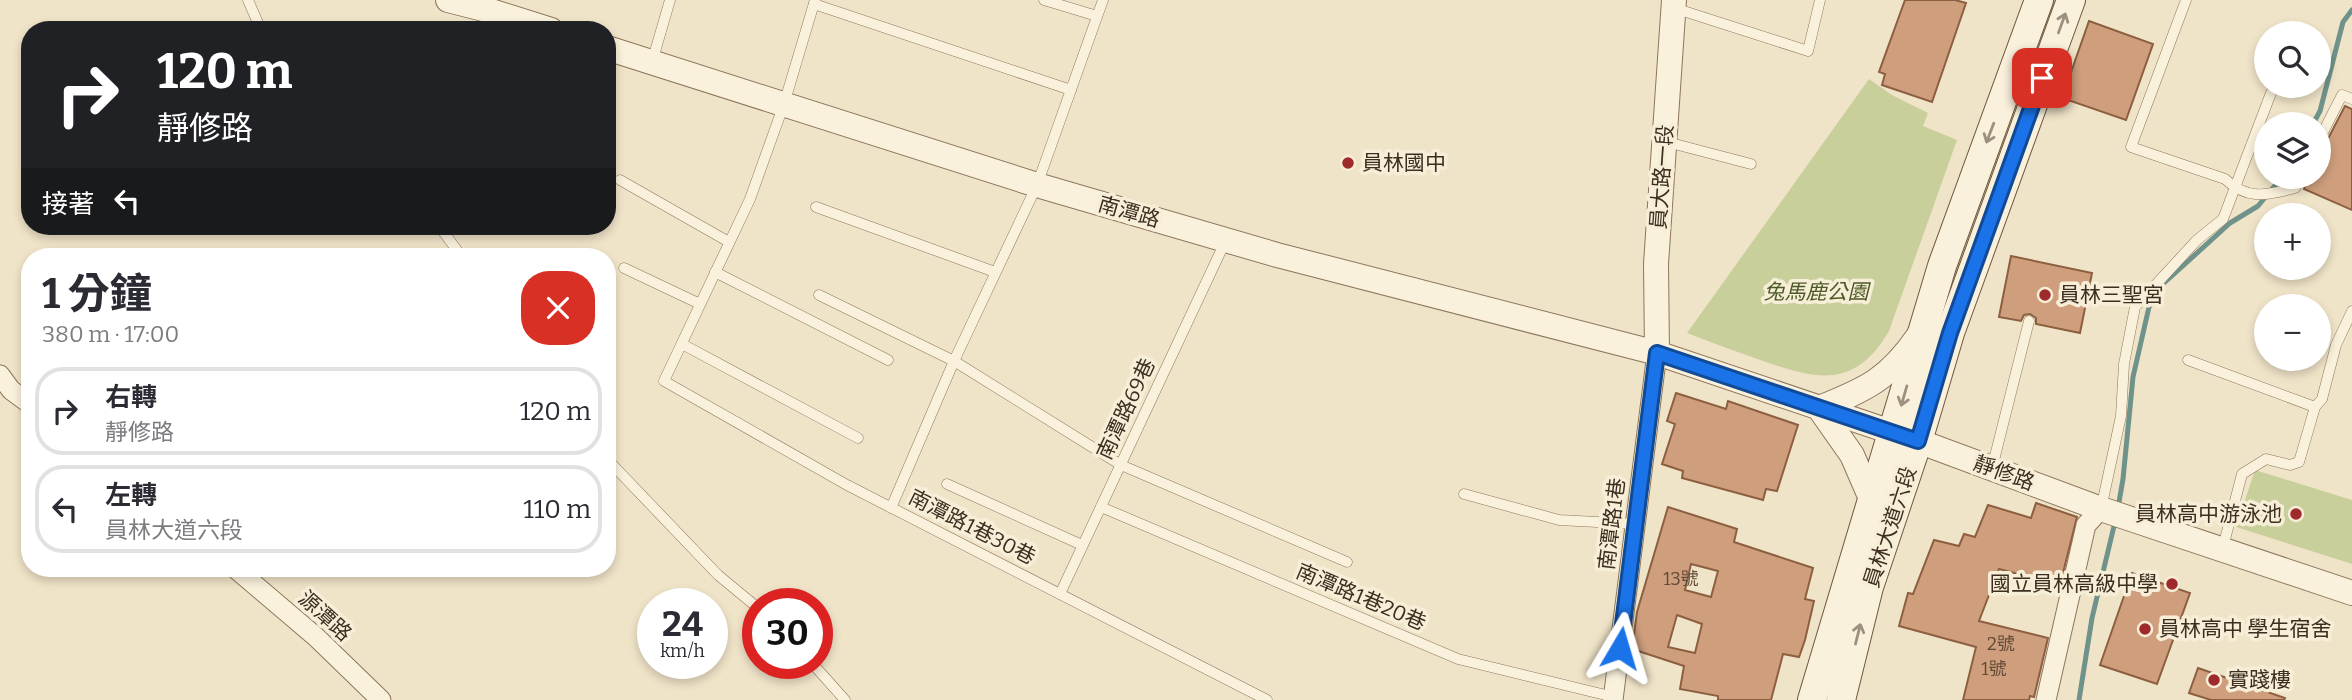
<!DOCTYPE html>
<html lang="zh-TW">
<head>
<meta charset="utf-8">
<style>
  body { margin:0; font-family:Bitter,"Noto Sans TC",serif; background:#f7f7f7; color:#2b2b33; height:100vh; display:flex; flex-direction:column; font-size:26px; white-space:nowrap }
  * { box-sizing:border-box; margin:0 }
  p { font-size:23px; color:#7c7c81 }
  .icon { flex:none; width:38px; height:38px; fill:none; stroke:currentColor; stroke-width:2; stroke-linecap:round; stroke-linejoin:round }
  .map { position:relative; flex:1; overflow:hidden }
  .sheet { position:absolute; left:21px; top:248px; width:595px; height:329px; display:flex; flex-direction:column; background:#fff; border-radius:28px; box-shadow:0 4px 10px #0003 }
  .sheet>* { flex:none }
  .guide { position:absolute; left:21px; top:21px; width:595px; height:214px; border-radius:28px; box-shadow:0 4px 10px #0003; background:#202124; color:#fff; overflow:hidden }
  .fabs { position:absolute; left:2254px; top:21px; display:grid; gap:14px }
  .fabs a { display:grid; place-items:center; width:77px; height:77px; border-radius:50%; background:#fff; box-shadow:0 4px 10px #0003; font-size:35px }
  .speed { position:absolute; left:637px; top:588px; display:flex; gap:14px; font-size:35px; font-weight:700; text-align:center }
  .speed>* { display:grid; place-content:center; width:91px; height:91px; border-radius:50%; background:#fff; box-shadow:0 4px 10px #0003; line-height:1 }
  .speed small { font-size:18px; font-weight:400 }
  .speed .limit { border:10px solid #d22; background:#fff; color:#111 }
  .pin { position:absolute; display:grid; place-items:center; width:60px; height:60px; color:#fff; margin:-30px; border-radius:14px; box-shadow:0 4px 10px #0006 }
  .me { position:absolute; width:77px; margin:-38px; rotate:7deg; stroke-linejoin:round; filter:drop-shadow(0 0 5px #0008) }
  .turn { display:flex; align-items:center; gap:24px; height:147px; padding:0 21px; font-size:32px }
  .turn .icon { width:91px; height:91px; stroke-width:2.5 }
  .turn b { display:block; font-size:49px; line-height:60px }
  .then { display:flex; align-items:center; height:66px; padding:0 21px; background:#0003; gap:14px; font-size:26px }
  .round { display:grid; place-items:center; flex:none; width:74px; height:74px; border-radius:28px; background:#f7f7f7 }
  .headline { display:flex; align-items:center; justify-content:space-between; height:119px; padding:0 21px }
  h1 { font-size:42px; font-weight:700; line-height:52px }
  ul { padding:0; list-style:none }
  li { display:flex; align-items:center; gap:21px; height:88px; margin:0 14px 10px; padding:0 7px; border:4px solid #e1e1e2; border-radius:28px }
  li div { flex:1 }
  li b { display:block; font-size:26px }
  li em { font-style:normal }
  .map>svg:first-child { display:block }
</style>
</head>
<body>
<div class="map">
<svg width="2352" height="700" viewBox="0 0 2352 700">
  <rect width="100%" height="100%" fill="#f0e4c8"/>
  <g fill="#c9cf9b">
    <path d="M2050 0H2057L1967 243 1919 396 1952 282 1959 250Z"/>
    <path d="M1869 79 1892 95 1928 113 1923 126 1957 140 1889 331C1855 389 1818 380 1763 361 1738 352 1712 343 1687 333Z"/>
    <path d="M2255 470 2352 500V564L2236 527Z"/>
  </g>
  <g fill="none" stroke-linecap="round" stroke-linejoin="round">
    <g stroke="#6f938a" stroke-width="5">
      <path d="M2313 124 2320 111 2343 22 2352 10"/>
      <path d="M2118 508 2123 479 2133 377 2149 307 2164 283 2230 223 2258 206 2282 177"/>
      <path d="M2079 700 2092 618 2115 522"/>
    </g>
  </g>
  <g fill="#cf9f7d" stroke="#8d5f41" stroke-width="2" fill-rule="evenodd">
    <path d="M1905 0H1955L1966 3 1932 102 1882 85 1885 74 1879 72Z"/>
    <path d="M2089 21 2153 44 2126 120 2062 98Z"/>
    <path d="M2345 106 2352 109V210L2304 189 2309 177H2319V156Z"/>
    <path d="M2011 256 2092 273 2080 333 2036 324V318L2030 314 2024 315 2021 321 1999 317Z"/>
    <path d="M1676 393 1726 409 1728 401 1798 425 1777 491 1766 489 1763 500 1682 478 1683 471 1662 464 1675 424 1667 421Z"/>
    <path d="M2036 503 2077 517 2060 585 1999 569 1979 621 2048 638 2034 697 2030 696 2029 700H1963L1976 647 1899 626 1908 593 1913 594 1934 540 1959 546 1964 534 1975 537 1988 505 2031 518Z"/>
    <path d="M1668 507 1737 529 1734 542 1813 568 1805 599 1814 601 1805 640 1799 657 1783 654 1771 700H1718V696L1680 689 1684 666 1632 649 1637 612ZM1691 564 1718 571 1711 597 1685 590ZM1677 615 1702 624 1695 653 1668 647Z"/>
    <path d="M2132 573 2190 593 2157 684 2100 665Z"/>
    <path d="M2198 668 2285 698 2284 700H2211L2189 693Z"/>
  </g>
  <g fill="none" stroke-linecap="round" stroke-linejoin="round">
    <defs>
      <g id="service">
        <path d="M248 0 261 30"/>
        <path d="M815 0 784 104 750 199 664 381 847 485 1267 700"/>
        <path d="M1044 0 1097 16"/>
        <path d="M2186 0 2131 147 2225 179C2248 201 2267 195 2295 188L2301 177"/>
        <path d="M814 4 1071 90"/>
        <path d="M1674 8 1808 51 1820 0"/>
        <path d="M652 62 670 0"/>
        <path d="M2319 140 2342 95 2352 99"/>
        <path d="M1667 142 1751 164"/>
        <path d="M620 180 729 242"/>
        <path d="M816 207 995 272"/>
        <path d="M439 226 462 257"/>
        <path d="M624 268 700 304"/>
        <path d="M715 272 888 360"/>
        <path d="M819 295 954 361 1121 465 1347 562"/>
        <path d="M682 344 858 438"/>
        <path d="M2188 360 2315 407"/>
        <path d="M607 459 718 575 758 608"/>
        <path d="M1992 468 2029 321"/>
        <path d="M947 484 1082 545"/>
        <path d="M1464 494 1559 520 1635 524"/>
        <path d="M1101 507 1458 659 1614 697"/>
        <path d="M891 508 954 361 1037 185 1103 0"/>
        <path d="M2101 509 2121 416 2124 364 2135 307 2197 240 2223 219 2271 93"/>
        <path d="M2223 547 2242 474 2266 459 2290 465 2299 462 2315 407 2322 399 2336 345 2352 311"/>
        <path d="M1060 594 1226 240"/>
        <path d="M812 663 845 700"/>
      </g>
      <g id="minor">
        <path d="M0 375 11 390 30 404"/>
        <path d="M236 569 316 637 381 700"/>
        <path d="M1613 700 1657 353"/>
        <path d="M2046 700 2086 525 2101 509"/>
      </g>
      <g id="tertiary">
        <path d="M448 0 491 11 551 30"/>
        <path d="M607 48 1037 185 1277 255 1657 353 1918 441 2101 509 2352 593"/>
        <path d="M1657 353 1656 264 1674 0"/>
        <path d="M1872 501 1852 455 1819 408C1867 389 1889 379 1919 335"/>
      </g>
      <g id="secondary">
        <path d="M1812 700 1942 266 2039 0"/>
        <path d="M1841 700 1869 587 1918 441 1950 333 2071 0"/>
      </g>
    </defs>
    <use href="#service" stroke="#8d765c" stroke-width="11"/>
    <use href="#minor" stroke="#8d765c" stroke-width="21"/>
    <use href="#tertiary" stroke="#8d765c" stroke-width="26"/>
    <use href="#secondary" stroke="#6f573f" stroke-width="30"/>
    <use href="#service" stroke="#faf1dc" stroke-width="10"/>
    <use href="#minor" stroke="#faf1dc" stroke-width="19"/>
    <use href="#tertiary" stroke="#faf1dc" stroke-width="24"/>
    <use href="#secondary" stroke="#faf1dc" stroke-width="28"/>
  </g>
  <defs><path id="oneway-shaft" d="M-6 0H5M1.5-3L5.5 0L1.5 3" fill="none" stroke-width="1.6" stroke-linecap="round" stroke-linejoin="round" transform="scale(1.75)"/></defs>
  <g stroke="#9c907e">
    <use href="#oneway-shaft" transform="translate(2062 23) rotate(-70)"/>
    <use href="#oneway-shaft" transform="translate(1990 133) rotate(111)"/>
    <use href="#oneway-shaft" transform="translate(1904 396) rotate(106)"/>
    <use href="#oneway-shaft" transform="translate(1858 634) rotate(-76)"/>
  </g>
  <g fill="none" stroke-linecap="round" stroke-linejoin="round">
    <defs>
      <path id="route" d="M1620 648 1657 353 1918 441 1950 333 2042 78"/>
    </defs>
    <use href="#route" stroke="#114b97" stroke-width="18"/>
    <use href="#route" stroke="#1a73e8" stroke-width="12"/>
  </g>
  <g fill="#9e2a2b" stroke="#f7eed8" stroke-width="2.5">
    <circle cx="1348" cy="163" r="7"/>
    <circle cx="2045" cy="295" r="7"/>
    <circle cx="2296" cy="514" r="7"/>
    <circle cx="2172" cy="584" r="7"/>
    <circle cx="2145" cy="629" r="7"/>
    <circle cx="2214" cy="680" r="7"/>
  </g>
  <g text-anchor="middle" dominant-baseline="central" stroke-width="7" stroke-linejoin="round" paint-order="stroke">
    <g font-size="18" fill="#624a37">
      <text x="1681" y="579">13號</text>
      <text x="2001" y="644">2號</text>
      <text x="1994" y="669">1號</text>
    </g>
    <g font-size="21" fill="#3d2e20" stroke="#f7eed8" text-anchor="start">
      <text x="1362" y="163">員林國中</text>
      <text x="2059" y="295">員林三聖宮</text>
      <text x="2282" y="514" text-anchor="end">員林高中游泳池</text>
      <text x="2158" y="584" text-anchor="end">國立員林高級中學</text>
      <text x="2159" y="629">員林高中 學生宿舍</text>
      <text x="2228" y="680">實踐樓</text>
    </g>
    <g font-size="21" fill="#3d2e20" stroke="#f7eed8">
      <text transform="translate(1662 177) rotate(-86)">員大路一段</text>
      <text transform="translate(1129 212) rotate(16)">南潭路</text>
      <text transform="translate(1126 409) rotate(-65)">南潭路69巷</text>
      <text transform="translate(2004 473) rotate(20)">靜修路</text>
      <text transform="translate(1612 524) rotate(-83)">南潭路1巷</text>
      <text transform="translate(972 527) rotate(27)">南潭路1巷30巷</text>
      <text transform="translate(1890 527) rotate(-72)">員林大道六段</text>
      <text transform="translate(1361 597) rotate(23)">南潭路1巷20巷</text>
      <text transform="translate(325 616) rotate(42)">源潭路</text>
    </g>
    <g font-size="21" font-style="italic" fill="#4d5a26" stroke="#f7eed8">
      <text x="1816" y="292">兔馬鹿公園</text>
    </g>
  </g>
</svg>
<div class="fabs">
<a><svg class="icon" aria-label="search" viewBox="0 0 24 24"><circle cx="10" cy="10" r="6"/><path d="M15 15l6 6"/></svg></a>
<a><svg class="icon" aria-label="layers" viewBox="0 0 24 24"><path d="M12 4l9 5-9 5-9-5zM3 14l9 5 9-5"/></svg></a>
<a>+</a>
<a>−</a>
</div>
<div class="speed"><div>24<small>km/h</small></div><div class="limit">30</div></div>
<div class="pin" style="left:2042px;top:78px;background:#d93025"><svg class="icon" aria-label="arrive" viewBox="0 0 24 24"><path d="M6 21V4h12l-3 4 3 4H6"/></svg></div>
<svg class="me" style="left:1620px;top:648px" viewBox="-20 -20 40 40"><path d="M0-17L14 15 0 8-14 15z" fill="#1a73e8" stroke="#fff" stroke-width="4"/></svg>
<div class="guide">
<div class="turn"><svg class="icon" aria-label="right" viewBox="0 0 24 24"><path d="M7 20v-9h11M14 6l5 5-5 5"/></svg><div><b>120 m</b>靜修路</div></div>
<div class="then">接著<svg class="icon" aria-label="left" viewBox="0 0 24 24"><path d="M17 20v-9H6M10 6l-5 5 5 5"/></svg></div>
</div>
<section class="sheet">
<div class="headline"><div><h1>1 分鐘</h1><p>380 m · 17:00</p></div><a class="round" style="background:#d93025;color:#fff"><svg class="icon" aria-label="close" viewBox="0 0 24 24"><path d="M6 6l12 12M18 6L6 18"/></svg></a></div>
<ul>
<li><svg class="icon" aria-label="right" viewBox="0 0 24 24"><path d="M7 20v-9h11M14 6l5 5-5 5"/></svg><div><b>右轉</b><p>靜修路</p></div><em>120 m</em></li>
<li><svg class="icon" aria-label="left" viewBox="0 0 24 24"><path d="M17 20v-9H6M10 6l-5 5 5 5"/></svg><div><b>左轉</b><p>員林大道六段</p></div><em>110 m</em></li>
</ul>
</section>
</div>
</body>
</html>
